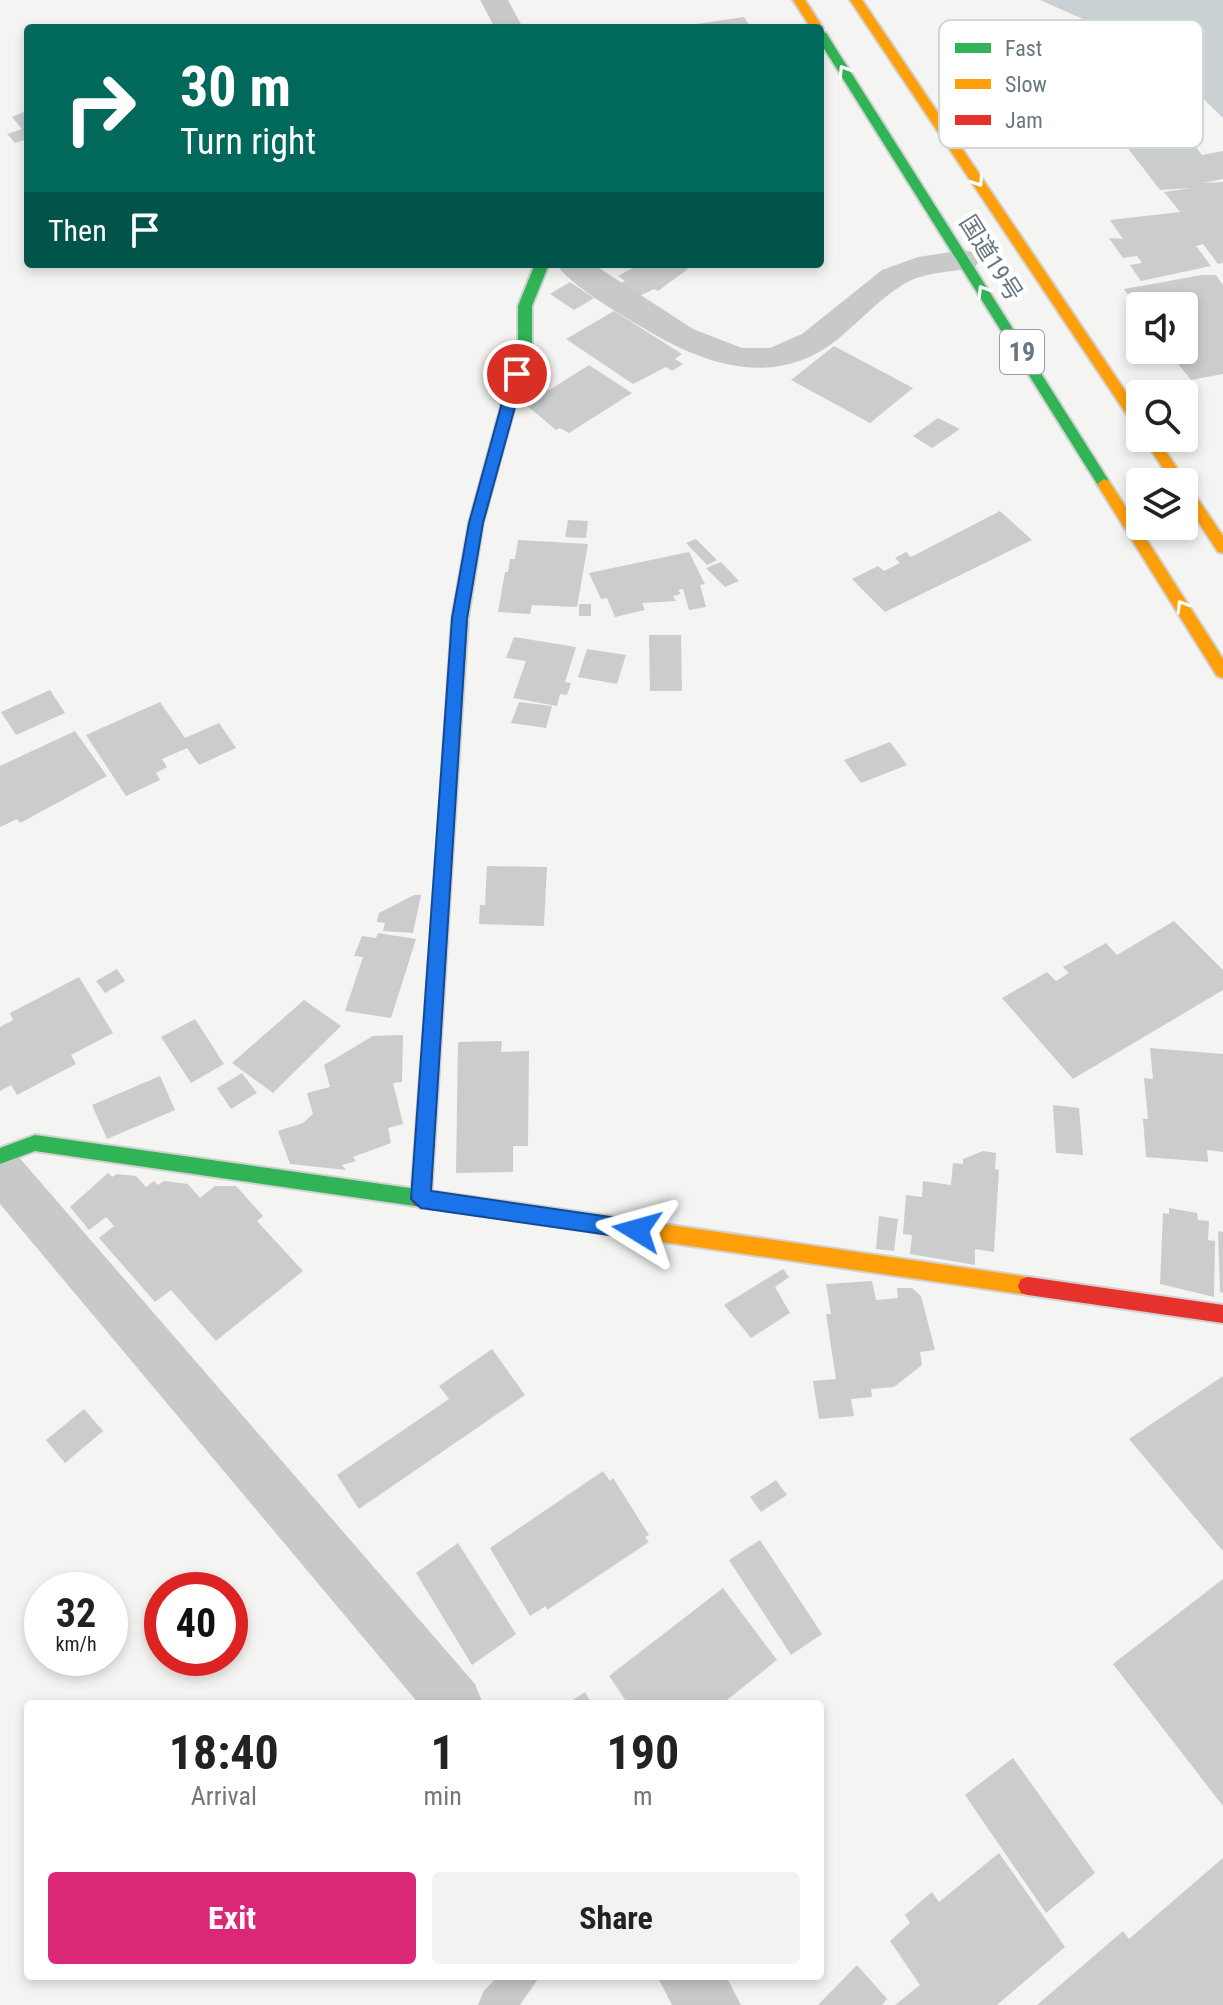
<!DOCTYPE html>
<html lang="en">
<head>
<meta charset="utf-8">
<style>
  body { margin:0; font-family:"Roboto Condensed","Noto Sans JP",sans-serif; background:#f2f2f2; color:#222; height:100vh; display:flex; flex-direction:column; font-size:30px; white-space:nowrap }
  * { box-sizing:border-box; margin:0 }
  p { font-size:26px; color:#767676 }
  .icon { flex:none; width:44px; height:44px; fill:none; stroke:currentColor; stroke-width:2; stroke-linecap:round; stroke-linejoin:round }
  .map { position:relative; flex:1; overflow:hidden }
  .panel { position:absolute; left:24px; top:1700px; width:800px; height:280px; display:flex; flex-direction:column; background:#fff; border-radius:8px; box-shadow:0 4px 12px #0003 }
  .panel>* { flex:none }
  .guide { position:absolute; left:24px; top:24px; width:800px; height:244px; border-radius:8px; box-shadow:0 4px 12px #0003; background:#00695c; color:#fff; overflow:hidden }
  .tools { position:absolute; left:1126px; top:292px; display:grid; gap:16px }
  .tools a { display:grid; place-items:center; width:72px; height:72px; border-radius:8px; background:#fff; box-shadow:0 4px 12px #0003; font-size:40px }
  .speed { position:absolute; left:24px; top:1572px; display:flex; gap:16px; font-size:40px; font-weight:700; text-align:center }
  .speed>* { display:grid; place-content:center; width:104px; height:104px; border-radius:50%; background:#fff; box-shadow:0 4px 12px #0003; line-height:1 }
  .speed small { font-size:20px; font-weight:400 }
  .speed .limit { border:12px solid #d22; background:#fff; color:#111 }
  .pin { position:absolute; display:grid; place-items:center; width:68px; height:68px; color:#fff; margin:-34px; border:4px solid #fff; border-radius:50%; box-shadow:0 2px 8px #0007 }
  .me { position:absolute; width:88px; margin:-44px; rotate:278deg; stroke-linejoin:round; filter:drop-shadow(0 0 6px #0008) }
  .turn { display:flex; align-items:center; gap:28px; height:168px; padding:0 24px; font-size:36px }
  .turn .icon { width:104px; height:104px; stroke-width:2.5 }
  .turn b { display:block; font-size:56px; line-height:68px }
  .then { display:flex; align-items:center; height:76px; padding:0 24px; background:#0003; gap:16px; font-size:30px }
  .eta { display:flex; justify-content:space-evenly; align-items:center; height:136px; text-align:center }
  .eta b { font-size:48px; font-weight:700; line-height:56px }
  .button { display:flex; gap:16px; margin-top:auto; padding:16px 24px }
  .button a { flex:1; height:92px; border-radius:8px; background:#db2777; color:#fff; font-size:32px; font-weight:700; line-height:92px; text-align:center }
  .button a+a { background:#f2f2f2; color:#222 }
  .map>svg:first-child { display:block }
</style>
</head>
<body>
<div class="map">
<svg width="1223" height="2005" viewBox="0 0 1223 2005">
  <rect width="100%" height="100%" fill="#f4f4f3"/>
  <path fill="#cad1d4" d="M1040 0H1223V118L1155 51Z"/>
  <g fill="#cbcccd">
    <path d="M744 17 751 28H683V26Z"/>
    <path d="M28 110V139L15 143 7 134 22 129 12 117Z"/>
    <path d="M1185 133 1202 155 1223 151V179L1203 183 1223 182V263L1218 264 1203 244 1196 246 1211 266 1141 281 1130 265 1142 263 1137 256 1123 258 1109 238 1123 239 1110 220 1180 212 1164 192 1191 188 1160 190 1123 142Z"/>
    <path d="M640 264H680L688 269 658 291 654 289 635 298 617 285 625 281 618 276Z"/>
    <path d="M1202 275H1216L1223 285V374L1191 380 1167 350H1184V306H1140V312L1124 289Z"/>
    <path d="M570 282 594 298 574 310 550 294Z"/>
    <path d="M614 311 682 354 675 359 683 364 672 371 666 367 633 384 566 339Z"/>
    <path d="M834 346 913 388 870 423 791 380Z"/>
    <path d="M589 365 632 393 569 433 560 428 556 430 518 398 539 385 548 391Z"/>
    <path d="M938 418 960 429 932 448 913 436Z"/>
    <path d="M1000 511 1032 540 885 612 852 579 878 566 884 571 900 563 895 558 906 552 911 557Z"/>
    <path d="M568 520 588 521 586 538 565 537Z"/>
    <path d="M696 539 717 560 707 565 686 543Z"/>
    <path d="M518 540 588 544 577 607 532 605 530 614 498 612 505 572H508L510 559H515Z"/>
    <path d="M689 552 705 584 700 585 706 607 689 610 683 589 678 590 681 594 673 596 676 601 642 603 645 610 615 617 607 598 601 599 589 573Z"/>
    <path d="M721 562 739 581 725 587 706 568Z"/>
    <rect x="579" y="604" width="12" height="12"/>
    <path d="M649 635H681L682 691H650Z"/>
    <path d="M514 637 576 647 565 682 571 683 567 695 560 694 557 706 513 698 526 661 506 658Z"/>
    <path d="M587 649 626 655 617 684 578 677Z"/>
    <path d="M50 690 65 713 16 735 1 712Z"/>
    <path d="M160 702 185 738 219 723 236 748 199 765 187 748 162 759 167 767 156 773 160 780 126 796 86 735Z"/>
    <path d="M519 702 552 706 546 728 511 723Z"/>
    <path d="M75 731 107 776 20 823 17 819 0 827V766Z"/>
    <path d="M890 742 907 765 861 783 844 760Z"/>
    <path d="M487 866 547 867 544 926 479 924 480 905H485Z"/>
    <path d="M414 895H421L413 933 383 931 385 923 377 922 379 913Z"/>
    <path d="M1174 921 1223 970V990L1073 1079 1002 998 1047 972 1056 981 1069 973 1063 967 1106 943 1117 955Z"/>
    <path d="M378 933 416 939 391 1018 345 1011 363 957 354 956 362 936 376 938Z"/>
    <path d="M117 969 125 981 105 993 96 981Z"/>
    <path d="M79 977 113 1033 71 1055 76 1064 17 1095 11 1085 0 1091V1027L13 1020 10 1013Z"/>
    <path d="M304 1000 341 1026 273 1093 232 1063Z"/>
    <path d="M195 1019 224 1064 191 1083 161 1037Z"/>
    <path d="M403 1035 402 1082 393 1083 403 1124 388 1128 391 1143 353 1157 356 1161 342 1165 346 1170 290 1164 278 1131 303 1123 313 1114 307 1093 330 1087 324 1065 373 1036Z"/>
    <path d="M502 1041 501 1052 529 1051 528 1146H513V1172L456 1173 458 1042Z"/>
    <path d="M1150 1048 1223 1054V1152L1207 1150 1208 1162 1146 1157 1143 1119H1148L1144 1078 1153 1079Z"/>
    <path d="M242 1073 257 1093 231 1109 217 1088Z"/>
    <path d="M160 1076 175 1110 107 1139 92 1105Z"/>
    <path d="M1053 1105 1079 1108 1083 1155 1056 1153Z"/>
    <path d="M983 1151 996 1153 995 1169 999 1170 994 1252 975 1249V1265L910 1254 912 1235 903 1234 906 1195 922 1197 923 1181 951 1185 953 1163 963 1164V1159Z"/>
    <path d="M108 1173 112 1177 117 1174 136 1176 146 1187 154 1181 158 1185 164 1181 188 1184 200 1198 215 1186H236L263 1216 257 1221 303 1271 216 1341 171 1290 155 1302 99 1238 114 1226 106 1217 89 1230 70 1207Z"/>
    <path d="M1169 1208 1197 1213 1198 1220 1209 1221 1208 1240 1215 1241 1214 1297 1160 1284 1163 1213 1169 1214Z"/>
    <path d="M879 1216 898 1219 894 1251 876 1249Z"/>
    <path d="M1218 1231 1223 1232V1293L1220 1292Z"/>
    <path d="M783 1269 789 1277 775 1287 790 1313 751 1338 724 1305Z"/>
    <path d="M872 1281 876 1300 898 1298 897 1288H912L921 1296 935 1350 920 1352 922 1365 894 1387 871 1389 872 1397 851 1399 854 1416 819 1419 813 1381 836 1379 826 1314H831L826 1284Z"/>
    <path d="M492 1349 525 1395 359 1509 337 1475 449 1399 439 1386Z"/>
    <path d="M1223 1376V1551L1129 1439Z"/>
    <path d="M84 1409 103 1431 65 1463 46 1440Z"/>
    <path d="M603 1471 610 1481 613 1478 649 1535 645 1537 649 1542 547 1610 546 1606 530 1616 490 1548Z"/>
    <path d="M776 1480 787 1495 761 1512 750 1497Z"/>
    <path d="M760 1540 822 1634 791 1655 729 1560Z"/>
    <path d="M458 1543 516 1634 472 1665 416 1573Z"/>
    <path d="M1223 1579V1806L1113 1664Z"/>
    <path d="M723 1588 777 1660 722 1704H628L609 1676Z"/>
    <path d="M585 1692 592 1704H567Z"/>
    <path d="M1013 1758 1095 1873 1046 1913 965 1795Z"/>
    <path d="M999 1853 1065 1947 997 2005H895L920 1985 890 1941 910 1923 905 1915 932 1892 939 1902Z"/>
    <path d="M1223 1858V2005H1037L1123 1931 1129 1939Z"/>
    <path d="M857 1965 887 1999 882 2005H818Z"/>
  </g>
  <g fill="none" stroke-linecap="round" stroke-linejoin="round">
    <defs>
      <g id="fast">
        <path d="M820 30 826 33 1109 481V487H1099L820 42Z"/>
        <path d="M535 264H549L532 306V344L483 523 468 618 453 846 445 853 437 846 452 618 469 523 518 344V306Z"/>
        <path d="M35 1135 622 1218 629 1221 632 1227 629 1233 622 1236 35 1151 0 1164V1148Z"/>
      </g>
      <g id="slow">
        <path d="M793 0H805L823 28 821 30 811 28Z"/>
        <path d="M850 0H862L1140 413V429L1135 427Z"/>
        <path d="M1143 438H1157L1186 482 1185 484 1189 486 1223 536V553L1218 552 1184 500V482H1172Z"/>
        <path d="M1104 479 1109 481 1223 659V678L1217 676 1097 484Z"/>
        <path d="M622 1218 1028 1277 1035 1279 1038 1286 1035 1293 1028 1295 622 1236 615 1233 612 1227 615 1221Z"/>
      </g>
      <g id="jam">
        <path d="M445 839 453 846 431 1199 428 1205 421 1208 414 1205 411 1199 437 846Z"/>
        <path d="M1028 1277 1223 1305V1323L1028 1295 1021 1293 1018 1286 1021 1279Z"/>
      </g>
    </defs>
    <use href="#fast" stroke="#d1d1d1" stroke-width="4"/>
    <use href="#slow" stroke="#d1d1d1" stroke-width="4"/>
    <use href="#jam" stroke="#d1d1d1" stroke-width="4"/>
    <path fill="#c8caca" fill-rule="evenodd" d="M498 1976H540L520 2005H478L483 1992Z"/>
    <g fill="#c8caca" fill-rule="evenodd">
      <path d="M480 0H508L523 28H495Z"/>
      <path d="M964 250 975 253 980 260 975 267C951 273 926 271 904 284 879 299 860 321 838 339 777 389 706 366 645 329 621 315 571 286 556 264H593L693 329 742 348H770L802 334 882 270 918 257Z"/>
      <path d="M0 1149 17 1155 475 1684 483 1704H419L0 1204Z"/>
      <path d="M657 1976H726L741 2005H672Z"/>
    </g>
    <use href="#fast" fill="#30b455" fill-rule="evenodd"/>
    <use href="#slow" fill="#ff9f0a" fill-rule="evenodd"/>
    <use href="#jam" fill="#e5322d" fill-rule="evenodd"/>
  </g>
  <defs><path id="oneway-chevron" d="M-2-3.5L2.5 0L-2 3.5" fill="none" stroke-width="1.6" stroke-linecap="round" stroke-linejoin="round" transform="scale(2)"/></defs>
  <g stroke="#fff">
    <use href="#oneway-chevron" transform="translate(844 71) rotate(-122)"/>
    <use href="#oneway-chevron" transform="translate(978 181) rotate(56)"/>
    <use href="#oneway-chevron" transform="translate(983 291) rotate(-122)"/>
    <use href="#oneway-chevron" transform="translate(1182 606) rotate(-122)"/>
  </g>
  <path fill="#1a73e8" stroke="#114b97" stroke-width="2" d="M517 370 524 374 483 523 467 618 431 1191 637 1221 646 1230 637 1239 421 1208 411 1199 452 618 469 523 510 374Z"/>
  <g text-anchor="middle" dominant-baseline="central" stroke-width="8" stroke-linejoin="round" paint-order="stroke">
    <g font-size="24" fill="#677680" stroke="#fff">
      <text transform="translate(991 258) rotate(58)">国道19号</text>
    </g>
    <rect fill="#fff" stroke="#959fa6" stroke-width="2" x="1000" y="330" width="44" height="44" rx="6"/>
    <g font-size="26" font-weight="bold" fill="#677680">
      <text x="1022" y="352">19</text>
    </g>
  </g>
  <rect x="939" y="20" width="264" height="128" rx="12" fill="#fff" stroke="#d1d6d9" stroke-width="2"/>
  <rect x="955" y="43" width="36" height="10" fill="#30b455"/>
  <rect x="955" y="79" width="36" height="10" fill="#ff9f0a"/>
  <rect x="955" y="115" width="36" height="10" fill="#e5322d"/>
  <g font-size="22" fill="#677680">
    <text x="1005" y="56">Fast</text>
    <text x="1005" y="92">Slow</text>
    <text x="1005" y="128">Jam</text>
  </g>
</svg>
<div class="tools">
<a><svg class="icon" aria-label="sound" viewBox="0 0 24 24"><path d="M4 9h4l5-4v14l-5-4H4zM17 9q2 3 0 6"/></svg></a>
<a><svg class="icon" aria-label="search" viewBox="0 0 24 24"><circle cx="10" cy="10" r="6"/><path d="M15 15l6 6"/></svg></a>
<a><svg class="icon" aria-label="layers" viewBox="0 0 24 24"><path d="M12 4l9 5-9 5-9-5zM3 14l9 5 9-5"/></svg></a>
</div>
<div class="speed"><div>32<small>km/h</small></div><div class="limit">40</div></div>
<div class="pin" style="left:517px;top:374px;background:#d93025"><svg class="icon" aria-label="arrive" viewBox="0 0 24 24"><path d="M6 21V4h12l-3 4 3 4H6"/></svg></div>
<svg class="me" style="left:637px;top:1230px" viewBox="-20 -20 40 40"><path d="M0-17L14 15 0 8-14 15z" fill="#1a73e8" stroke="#fff" stroke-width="4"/></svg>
<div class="guide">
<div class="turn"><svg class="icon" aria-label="right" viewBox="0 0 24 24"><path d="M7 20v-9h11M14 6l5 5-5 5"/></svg><div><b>30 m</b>Turn right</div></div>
<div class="then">Then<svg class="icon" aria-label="arrive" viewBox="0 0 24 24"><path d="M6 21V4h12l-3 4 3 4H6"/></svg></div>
</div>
<section class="panel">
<div class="eta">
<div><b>18:40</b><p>Arrival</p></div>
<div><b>1</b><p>min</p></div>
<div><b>190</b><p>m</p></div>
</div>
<div class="button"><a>Exit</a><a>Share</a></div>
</section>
</div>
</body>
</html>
